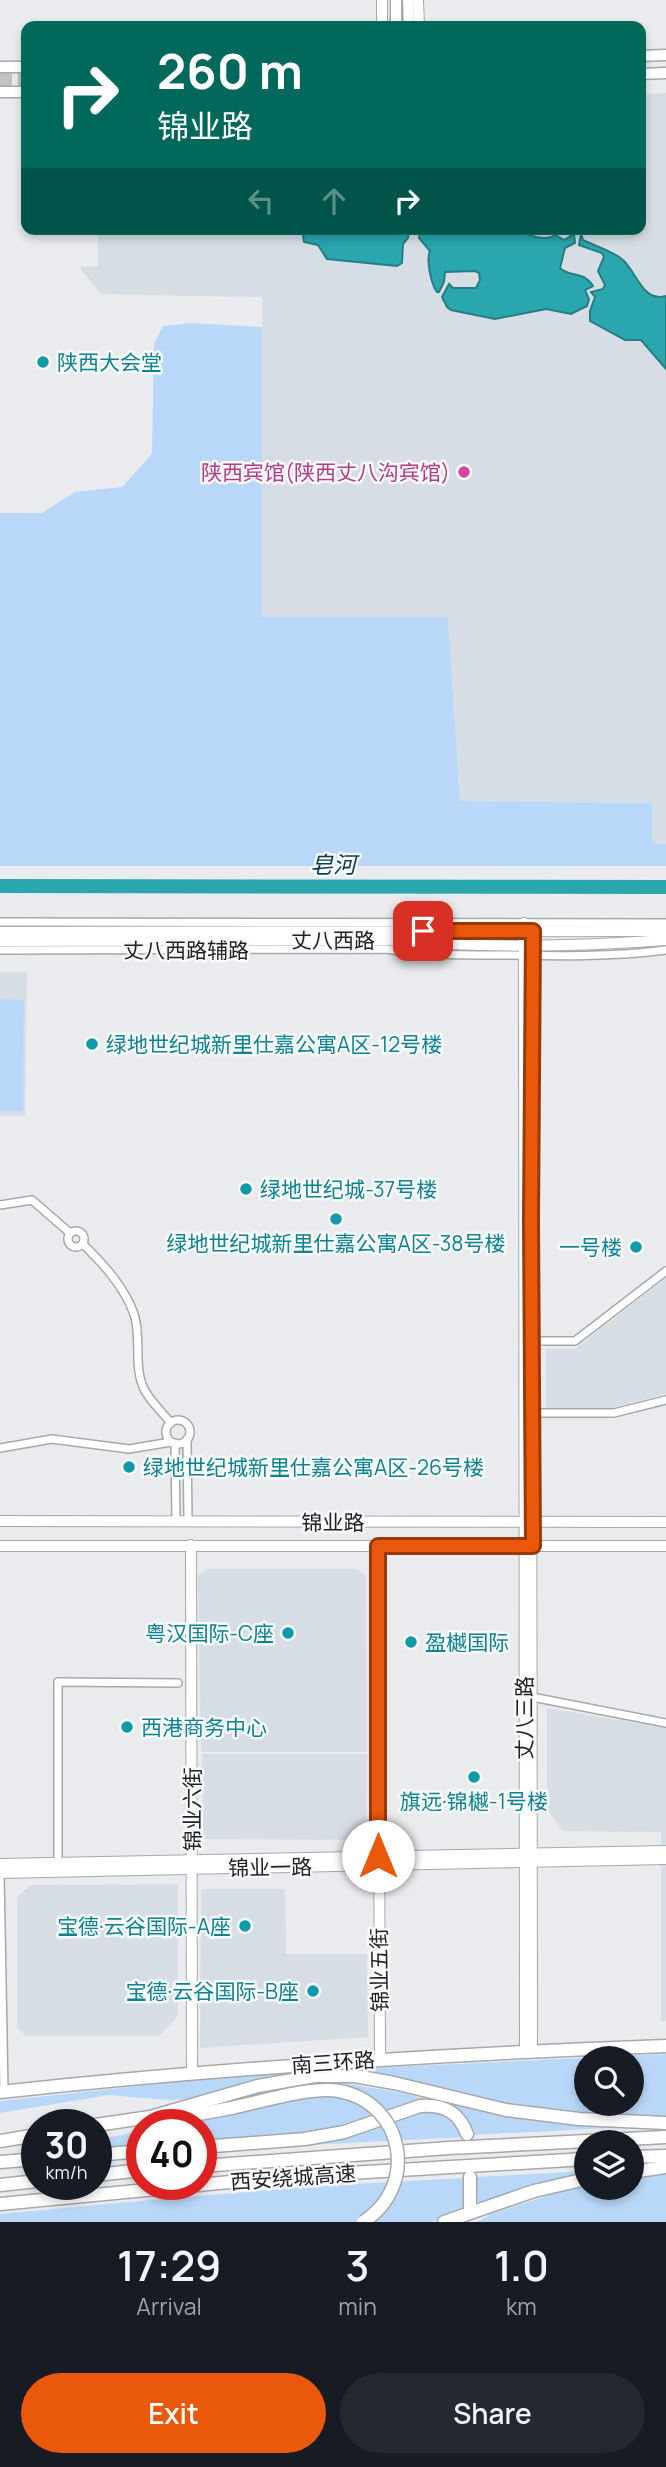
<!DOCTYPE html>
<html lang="en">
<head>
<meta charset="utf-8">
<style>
  body { margin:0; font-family:Manrope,"Noto Sans SC",sans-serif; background:#242831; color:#f1f3f6; height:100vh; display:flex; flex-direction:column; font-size:26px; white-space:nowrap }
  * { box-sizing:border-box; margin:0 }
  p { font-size:23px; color:#9ea1a6 }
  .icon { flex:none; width:38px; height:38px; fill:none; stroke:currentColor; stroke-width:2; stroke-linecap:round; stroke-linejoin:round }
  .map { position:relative; height:2222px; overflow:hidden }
  .side { display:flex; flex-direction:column; background:#171b24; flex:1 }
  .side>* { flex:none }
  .top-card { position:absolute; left:21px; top:21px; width:625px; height:214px; border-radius:14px; box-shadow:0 4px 10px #0003; background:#00695c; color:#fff; overflow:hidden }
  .fabs { position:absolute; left:574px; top:2046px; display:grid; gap:14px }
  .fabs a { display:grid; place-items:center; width:70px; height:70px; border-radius:50%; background:#171b24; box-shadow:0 4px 10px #0003; font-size:35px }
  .speed { position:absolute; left:21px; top:2109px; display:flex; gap:14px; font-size:35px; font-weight:700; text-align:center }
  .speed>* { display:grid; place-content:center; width:91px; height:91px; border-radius:50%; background:#171b24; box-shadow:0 4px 10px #0003; line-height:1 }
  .speed small { font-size:18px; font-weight:400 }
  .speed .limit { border:10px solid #d22; background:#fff; color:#111 }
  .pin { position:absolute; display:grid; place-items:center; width:60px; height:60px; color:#fff; margin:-30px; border-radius:14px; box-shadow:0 4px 10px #0006 }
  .me { position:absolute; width:77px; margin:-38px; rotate:0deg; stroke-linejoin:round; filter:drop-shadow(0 0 5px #0008) }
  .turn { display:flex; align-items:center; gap:24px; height:147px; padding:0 21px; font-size:32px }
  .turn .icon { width:91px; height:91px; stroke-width:2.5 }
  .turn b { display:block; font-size:49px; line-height:60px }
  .lanes { display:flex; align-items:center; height:66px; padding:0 21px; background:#0003; justify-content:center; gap:35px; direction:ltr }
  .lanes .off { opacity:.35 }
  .eta { display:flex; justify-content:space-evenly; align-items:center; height:119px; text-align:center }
  .eta b { font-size:42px; font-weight:600; line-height:49px }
  .button { display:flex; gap:14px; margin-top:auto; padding:14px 21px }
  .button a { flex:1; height:80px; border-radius:42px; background:#ea580c; color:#fff; font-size:28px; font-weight:600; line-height:80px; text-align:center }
  .button a+a { background:#242831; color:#f1f3f6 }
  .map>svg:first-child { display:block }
</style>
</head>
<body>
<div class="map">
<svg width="666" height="2222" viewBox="0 0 666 2222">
  <rect width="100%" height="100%" fill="#e9ebee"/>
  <g fill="#d6dde5">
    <path d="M666 93V844L652 843 651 803 460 801 448 617H262V297L101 294 79 267 98 266V229H640L641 94Z"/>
    <path d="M0 972H27L25 1116H0Z"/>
    <path d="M666 1278V1394L611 1408H546V1349H575Z"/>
    <path d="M207 1569H357L366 1576 367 1752H201L198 1575Z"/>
    <path d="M547 1708 666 1728V2021H661V1832L563 1831 547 1809Z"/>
    <path d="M202 1754H367L366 1840 203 1839Z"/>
    <path d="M178 1884V2016L159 2036H26L17 2028V1897L31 1885Z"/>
    <path d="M201 1889H285L286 1954H367L368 2037 200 2048Z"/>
  </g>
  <g fill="#b9d8f9" fill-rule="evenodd">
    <path d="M191 323 262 327V617H448L460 801 652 803V843L666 844V866H0V513H42L75 492 122 487 152 454 154 344 163 326Z"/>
    <path d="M0 999 24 1000 23 1111H0Z"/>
    <path d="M666 2054V2117L618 2116 541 2109 486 2100 377 2074 328 2070ZM586 2058H632V2104H586Z"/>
    <path d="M286 2073C314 2073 330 2080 356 2085 380 2090 402 2091 425 2100L320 2133 201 2142V2124H178L234 2114 229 2090 188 2099 167 2100 109 2095 0 2113V2101L176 2082Z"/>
    <path d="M452 2104 499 2116 609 2126V2128L472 2135 459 2112Z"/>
    <path d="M423 2109 446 2113 466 2137 308 2145Z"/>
    <path d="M142 2131V2146L96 2149V2140Z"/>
    <path d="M586 2171V2176L478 2206 476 2177Z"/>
    <path d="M666 2174V2222H477L492 2214 555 2193 586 2187 632 2188V2180Z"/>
    <path d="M465 2178 466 2209 431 2222H0V2214C155 2199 310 2185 465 2178Z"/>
  </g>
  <g fill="#29a6ae" stroke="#267e83" stroke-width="2">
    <path d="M302 229H406L409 231 408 238 403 244 402 263 397 266 327 259 318 245 304 242Z"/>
    <path d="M425 229H521C528 237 546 241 555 235L564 240 574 234 575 243 565 248 560 268C570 278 583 270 593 286L585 290 589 299 587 306 571 314 546 309 495 319 451 310 447 307 442 297 449 284 453 288H476L480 280 479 273 475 271 445 272 444 282 439 292H437C431 284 426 260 430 251L419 238 420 231Z"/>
    <path d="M581 234 583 240C593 245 616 253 623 260 637 273 643 303 666 296V369L641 340H625L590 321V311L595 297 591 292 603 289 605 285 598 271 604 257 602 253 579 245Z"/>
  </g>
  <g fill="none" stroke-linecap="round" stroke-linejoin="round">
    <path stroke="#29a6ae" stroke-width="14" d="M0 886 666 887"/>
    <g stroke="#c1c2c5" stroke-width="12" stroke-dasharray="12 6" stroke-linecap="butt">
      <path d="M0 76H26"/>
      <path d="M0 86 26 85"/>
    </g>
    <defs>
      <g id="street">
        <path d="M0 922 666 923"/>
        <path d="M0 950 385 949C425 955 464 955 504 955 558 956 612 957 666 950"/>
        <path d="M0 1205 32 1200 70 1233"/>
        <circle cx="76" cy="1239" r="8"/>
        <path d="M83 1244C103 1264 124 1286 134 1314 142 1337 133 1366 144 1389 150 1401 162 1412 171 1423"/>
        <path d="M532 1341H575L666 1271"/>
        <path d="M533 1413H614L666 1400"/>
        <circle cx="178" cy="1432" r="12"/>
        <path d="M187 1439 188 1521"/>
        <path d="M175 1443 176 1521"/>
        <path d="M0 1448 52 1439 129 1449 171 1442"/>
        <path d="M532 1697 666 1723"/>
        <path d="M58 1867V1682L178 1683"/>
        <path d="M0 1873 4 2091"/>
      </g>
      <g id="secondary">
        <path d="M382 0V26"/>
        <path d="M418 0 419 26"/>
        <path d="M524 923 525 2051"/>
        <path d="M0 932 666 931"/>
        <path d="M0 941 387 940C479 948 574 947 666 940"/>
        <path d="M0 1521 666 1522"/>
        <path d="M191 1545 192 2073"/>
        <path d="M0 1546H666"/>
        <path d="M378 1546 380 2059"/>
        <path d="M0 1864 666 1851"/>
        <path d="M0 1873 666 1859"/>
        <path d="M532 2051 531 1220 533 931"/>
      </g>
      <g id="primary">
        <path d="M396 0V26"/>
        <path d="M408 0 409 26"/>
        <path d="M640 56 666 55"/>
        <path d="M0 67H26"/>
        <path d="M640 74 666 73"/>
        <path d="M0 92H26"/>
      </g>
      <g id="highway">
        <path d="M0 2092C222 2068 443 2054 666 2046"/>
        <path d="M166 2117H183L231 2108"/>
        <path d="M96 2125 150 2117 258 2086 315 2076H355L394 2083 506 2110 579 2119 666 2123"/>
        <path d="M0 2141 37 2135"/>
        <path d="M201 2147 305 2139 344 2132 420 2106C444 2104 459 2112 467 2134"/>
        <path d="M96 2155 142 2151"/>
        <path d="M632 2157 666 2156"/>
        <path d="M0 2162 37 2159"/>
        <path d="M201 2166 449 2148 666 2137"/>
        <path d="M632 2172 666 2167"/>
        <path d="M96 2175 142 2170"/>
        <path d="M0 2185 37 2181"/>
        <path d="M0 2204 282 2177 586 2159"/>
        <path d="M470 2208V2177"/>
        <path d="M444 2222 534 2191 586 2179"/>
      </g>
    </defs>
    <use href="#street" stroke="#a6a8aa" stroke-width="10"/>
    <use href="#secondary" stroke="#a6a8aa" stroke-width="12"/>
    <use href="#primary" stroke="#a6a8aa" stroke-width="13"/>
    <use href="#highway" stroke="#a6a8aa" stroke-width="15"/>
    <use href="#street" stroke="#fff" stroke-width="7"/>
    <use href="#secondary" stroke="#fff" stroke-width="10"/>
    <use href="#primary" stroke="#fff" stroke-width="10"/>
    <use href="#highway" stroke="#fff" stroke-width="12"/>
    <defs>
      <path id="highway-bridge" d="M231 2108C260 2102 311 2086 339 2091 405 2103 419 2187 363 2222"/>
    </defs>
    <use href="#highway-bridge" stroke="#a6a8aa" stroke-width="15" stroke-linecap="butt"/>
    <use href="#highway-bridge" stroke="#fff" stroke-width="12"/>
  </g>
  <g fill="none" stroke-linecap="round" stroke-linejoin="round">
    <defs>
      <path id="route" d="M378 1856V1546H533L531 1220 533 931H423"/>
    </defs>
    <use href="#route" stroke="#983908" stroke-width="18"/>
    <use href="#route" stroke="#ea580c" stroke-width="12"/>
  </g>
  <g fill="#0f9aa8" stroke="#f7f9fb" stroke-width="2.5">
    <circle cx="43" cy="362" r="7"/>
    <circle cx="92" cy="1044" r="7"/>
    <circle cx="246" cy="1189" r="7"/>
    <circle cx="336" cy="1219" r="7"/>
    <circle cx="636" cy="1247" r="7"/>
    <circle cx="129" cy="1467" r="7"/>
    <circle cx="288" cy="1633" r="7"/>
    <circle cx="411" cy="1642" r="7"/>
    <circle cx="127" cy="1727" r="7"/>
    <circle cx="474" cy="1777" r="7"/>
    <circle cx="245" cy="1926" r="7"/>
    <circle cx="313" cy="1991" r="7"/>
  </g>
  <circle fill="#d1479c" stroke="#f7f9fb" stroke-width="2.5" cx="464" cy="472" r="7"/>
  <g text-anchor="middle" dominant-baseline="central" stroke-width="5" stroke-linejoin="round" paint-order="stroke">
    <g font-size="21" fill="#0d838f" stroke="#f7f9fb" text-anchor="start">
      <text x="57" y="362">陕西大会堂</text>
      <text x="106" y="1044">绿地世纪城新里仕嘉公寓A区-12号楼</text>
      <text x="260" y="1189">绿地世纪城-37号楼</text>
      <text x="336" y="1243" text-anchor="middle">绿地世纪城新里仕嘉公寓A区-38号楼</text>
      <text x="622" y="1247" text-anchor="end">一号楼</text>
      <text x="143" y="1467">绿地世纪城新里仕嘉公寓A区-26号楼</text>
      <text x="274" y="1633" text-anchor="end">粤汉国际-C座</text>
      <text x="425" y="1642">盈樾国际</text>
      <text x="141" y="1727">西港商务中心</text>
      <text x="474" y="1801" text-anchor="middle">旗远·锦樾-1号楼</text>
      <text x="231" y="1926" text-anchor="end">宝德·云谷国际-A座</text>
      <text x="299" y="1991" text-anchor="end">宝德·云谷国际-B座</text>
    </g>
    <g font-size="21" fill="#b23c85" stroke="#f7f9fb" text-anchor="end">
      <text x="450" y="472">陕西宾馆(陕西丈八沟宾馆)</text>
    </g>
    <g font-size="21" fill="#1f2020" stroke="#f7f9fb">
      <text x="333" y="940">丈八西路</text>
      <text x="186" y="950">丈八西路辅路</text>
      <text x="333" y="1522">锦业路</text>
      <text transform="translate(524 1718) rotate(-90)">丈八三路</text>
      <text transform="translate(192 1809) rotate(-90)">锦业六街</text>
      <text transform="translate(270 1867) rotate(-1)">锦业一路</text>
      <text transform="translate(379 1970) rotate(-91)">锦业五街</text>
      <text transform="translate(333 2062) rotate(-4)">南三环路</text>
      <text transform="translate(293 2177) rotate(-4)">西安绕城高速</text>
    </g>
    <g font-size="23" font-style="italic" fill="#0a4044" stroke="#f7f9fb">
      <text x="333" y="864">皂河</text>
    </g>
  </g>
</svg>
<div class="fabs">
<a><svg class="icon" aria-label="search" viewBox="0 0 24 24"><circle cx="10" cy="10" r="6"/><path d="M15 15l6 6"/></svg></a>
<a><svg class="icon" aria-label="layers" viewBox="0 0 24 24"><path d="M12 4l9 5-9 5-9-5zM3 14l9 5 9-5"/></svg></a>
</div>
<div class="speed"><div>30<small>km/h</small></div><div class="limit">40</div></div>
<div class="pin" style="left:423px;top:931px;background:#d93025"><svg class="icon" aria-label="arrive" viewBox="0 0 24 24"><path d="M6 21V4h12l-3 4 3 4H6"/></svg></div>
<svg class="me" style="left:378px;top:1856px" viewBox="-20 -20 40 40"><circle r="19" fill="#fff"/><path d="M0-13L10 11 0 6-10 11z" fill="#ea580c"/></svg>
<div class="top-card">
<div class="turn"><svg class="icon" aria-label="right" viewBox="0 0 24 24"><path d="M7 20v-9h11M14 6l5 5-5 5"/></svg><div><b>260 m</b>锦业路</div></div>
<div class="lanes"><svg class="icon off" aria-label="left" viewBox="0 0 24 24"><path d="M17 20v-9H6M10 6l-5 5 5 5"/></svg><svg class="icon off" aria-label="ahead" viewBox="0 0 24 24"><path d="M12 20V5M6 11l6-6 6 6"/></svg><svg class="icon" aria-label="right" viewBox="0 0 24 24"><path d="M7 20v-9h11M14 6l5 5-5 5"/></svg></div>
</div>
</div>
<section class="side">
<div class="eta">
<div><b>17:29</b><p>Arrival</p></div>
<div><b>3</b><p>min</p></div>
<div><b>1.0</b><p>km</p></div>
</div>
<div class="button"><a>Exit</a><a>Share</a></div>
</section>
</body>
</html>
